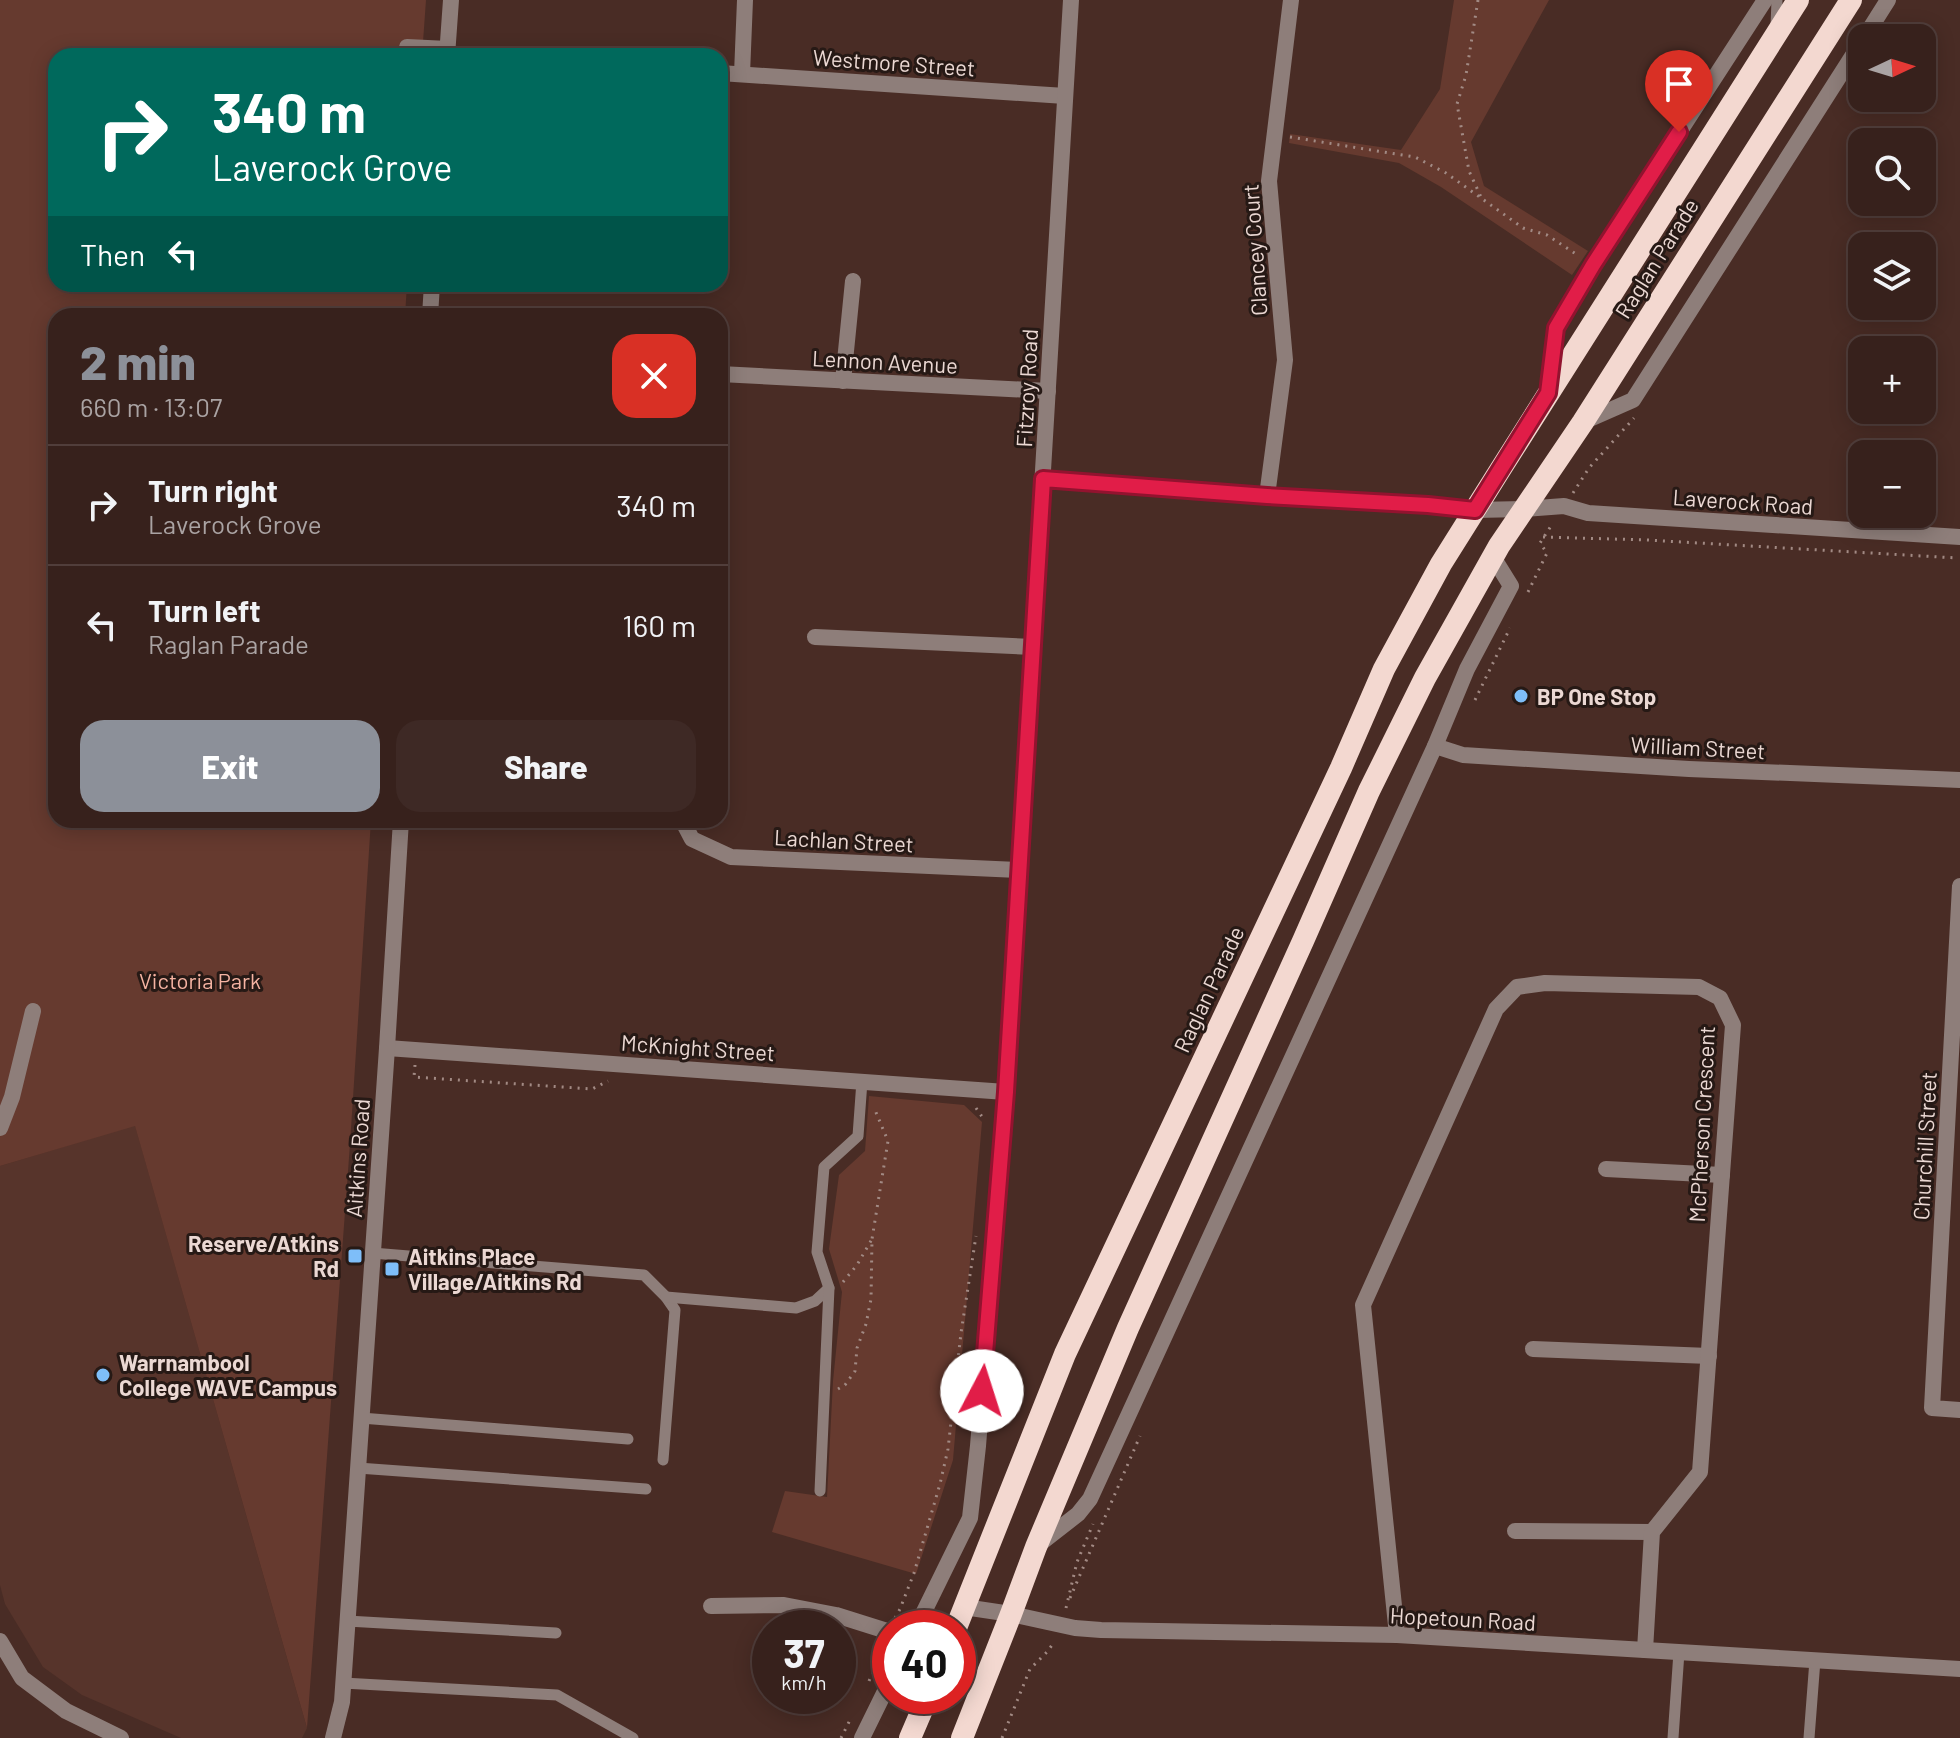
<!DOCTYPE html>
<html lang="en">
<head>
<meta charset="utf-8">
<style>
  body { margin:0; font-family:Barlow,sans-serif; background:#3e2925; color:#f1f3f6; height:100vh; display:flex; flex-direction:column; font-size:30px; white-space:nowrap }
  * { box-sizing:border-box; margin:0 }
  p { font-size:26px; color:#aaa3a3 }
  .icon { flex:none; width:44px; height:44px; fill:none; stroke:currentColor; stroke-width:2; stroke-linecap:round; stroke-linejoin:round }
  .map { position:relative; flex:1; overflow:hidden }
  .details { position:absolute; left:48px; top:308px; width:680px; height:520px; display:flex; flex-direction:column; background:#37211c; border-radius:24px; box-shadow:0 4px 20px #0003,0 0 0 2px #513e3b }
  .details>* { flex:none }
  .guide { position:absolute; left:48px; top:48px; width:680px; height:244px; border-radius:24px; box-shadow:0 4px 20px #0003,0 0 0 2px #513e3b; background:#00695c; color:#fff; overflow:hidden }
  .needle { width:52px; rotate:86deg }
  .controls { position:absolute; left:1848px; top:24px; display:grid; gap:16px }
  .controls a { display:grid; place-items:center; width:88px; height:88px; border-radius:16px; background:#37211c; box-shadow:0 4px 20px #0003,0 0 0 2px #513e3b; font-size:40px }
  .speed { position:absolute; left:752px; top:1610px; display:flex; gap:16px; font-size:40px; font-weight:700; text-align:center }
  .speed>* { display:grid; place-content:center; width:104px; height:104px; border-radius:50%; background:#37211c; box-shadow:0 4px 20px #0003,0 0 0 2px #513e3b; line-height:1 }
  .speed small { font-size:20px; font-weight:400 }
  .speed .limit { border:12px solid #d22; background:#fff; color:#111 }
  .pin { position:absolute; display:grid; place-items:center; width:68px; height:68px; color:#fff; margin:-82px -34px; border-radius:50% 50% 50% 0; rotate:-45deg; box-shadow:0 0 8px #0007 }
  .pin .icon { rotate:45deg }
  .me { position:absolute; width:88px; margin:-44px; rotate:5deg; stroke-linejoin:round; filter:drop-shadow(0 0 6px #0008) }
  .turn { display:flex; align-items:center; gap:28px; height:168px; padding:0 32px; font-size:36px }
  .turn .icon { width:104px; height:104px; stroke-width:2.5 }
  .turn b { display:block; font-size:56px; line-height:68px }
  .then { display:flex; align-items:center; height:76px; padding:0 32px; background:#0003; gap:16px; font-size:30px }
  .round { display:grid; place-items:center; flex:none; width:84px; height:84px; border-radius:24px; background:#3e2925 }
  .headline { display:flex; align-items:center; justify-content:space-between; height:136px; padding:0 32px }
  h1 { font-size:48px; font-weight:800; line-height:60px; color:#8c9099 }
  .button { display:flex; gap:16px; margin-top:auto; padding:16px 32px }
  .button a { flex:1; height:92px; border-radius:24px; background:#8c9099; color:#fff; font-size:32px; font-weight:800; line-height:92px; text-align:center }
  .button a+a { background:#3e2925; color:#f1f3f6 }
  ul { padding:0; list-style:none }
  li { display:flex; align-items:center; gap:24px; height:120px; padding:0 32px; border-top:2px solid #513e3b }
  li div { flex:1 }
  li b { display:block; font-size:30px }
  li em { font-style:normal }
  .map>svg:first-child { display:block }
</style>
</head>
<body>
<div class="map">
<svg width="1960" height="1738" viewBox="0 0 1960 1738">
  <rect width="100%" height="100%" fill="#492c25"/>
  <path fill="#57342b" d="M135 1125 307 1728 302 1738H181L82 1695 43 1667 5 1604 0 1585V1166Z"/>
  <g fill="#663a2f">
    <path d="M0 0H426L422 56H56V284H407L405 316H56V820H371L350 1144 307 1728 135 1126 0 1166Z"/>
    <path d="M1454 0H1549L1471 142 1484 186 1588 251 1572 275 1441 187 1399 163 1289 143 1290 134 1401 150 1440 89Z"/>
    <path d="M869 1096 964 1105 982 1122 953 1460 916 1574 772 1532 785 1491 827 1497 833 1381 842 1292 829 1249 839 1175 865 1151Z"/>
  </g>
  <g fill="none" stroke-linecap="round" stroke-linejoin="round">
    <g stroke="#a28a84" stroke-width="3" stroke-dasharray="2 6" stroke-linecap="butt">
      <path d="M1478 0 1466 75 1457 104 1469 171 1481 197"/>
      <path d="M1290 137 1415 157 1446 173 1523 228 1547 235 1579 256"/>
      <path d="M1573 493 1589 468 1634 418"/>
      <path d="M1543 537 1647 540 1957 558"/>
      <path d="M1528 592 1547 553 1540 543 1551 526"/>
      <path d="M1475 700 1510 628"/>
      <path d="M415 1065 414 1077 592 1089 608 1081"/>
      <path d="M976 1108 985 1121"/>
      <path d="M843 1282 857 1265 872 1239"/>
      <path d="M838 1389 845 1385 855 1371 857 1348 866 1324 871 1299 872 1239 888 1141 875 1110"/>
      <path d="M1070 1598 1140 1436"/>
      <path d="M1066 1608 1077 1562 1093 1524"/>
      <path d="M895 1618 900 1609 914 1573 940 1484 948 1449 961 1333 976 1236"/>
      <path d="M869 1681C875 1667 881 1657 873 1644"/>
      <path d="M841 1738 850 1720"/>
      <path d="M1002 1738 1030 1669 1048 1651 1054 1642"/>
    </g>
    <g stroke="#8e7e7a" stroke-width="11">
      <path d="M1776 26 1777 0"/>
      <path d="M372 1253 644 1275 666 1297 675 1310 663 1460"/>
      <path d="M666 1297 796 1308 815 1301 829 1288"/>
      <path d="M361 1418 628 1439"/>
      <path d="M358 1468 646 1489"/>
      <path d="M820 1491 829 1288 817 1252 824 1167 858 1136 862 1081"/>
      <path d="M347 1621 556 1633"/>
      <path d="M343 1683 557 1695 633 1738"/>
      <path d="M1673 1738 1679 1652"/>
      <path d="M1809 1738 1815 1660"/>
    </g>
    <g stroke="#8e7e7a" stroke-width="16">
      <path d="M1864 38 1888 0"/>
      <path d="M407 47 448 49"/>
      <path d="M720 73 1065 96"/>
      <path d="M742 74 745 0"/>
      <path d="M720 374 1048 391"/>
      <path d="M843 381 853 281"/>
      <path d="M1549 388 1556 328 1593 265 1765 0"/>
      <path d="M1583 422 1633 400 1862 41"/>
      <path d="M1043 479 1267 496 1428 505 1475 510 1524 509"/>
      <path d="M1267 496 1285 360 1269 181 1291 0"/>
      <path d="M815 637 1033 647"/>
      <path d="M1435 746 1463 755 1689 769 1960 780"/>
      <path d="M682 820 692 839 731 857 1019 870"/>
      <path d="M1960 886 1932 1408 1960 1410"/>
      <path d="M387 1048 1006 1092"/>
      <path d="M0 1128 12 1097 33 1011"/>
      <path d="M1606 1169 1722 1175"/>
      <path d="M1533 1349 1709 1356"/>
      <path d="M1515 1531 1652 1532"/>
      <path d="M1037 1546 1078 1514 1090 1499 1435 746 1467 669 1511 586 1493 557"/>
      <path d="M711 1606 784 1605 836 1615 890 1632"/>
      <path d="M964 1607 1011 1614"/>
      <path d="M1397 1635 1363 1305 1496 1009 1517 987 1545 983 1699 987 1720 998 1733 1025 1700 1472 1652 1532 1645 1650"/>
      <path d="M0 1641 22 1678 66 1711 121 1738"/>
    </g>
    <g stroke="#8e7e7a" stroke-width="16">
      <path d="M447 56 451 0"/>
      <path d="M430 316 432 284"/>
      <path d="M1524 509 1564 506 1588 513 1960 537"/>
      <path d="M1011 1614 1075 1628 1101 1630 1397 1635 1960 1669"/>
      <path d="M916 1628 970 1518 978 1446 1006 1092 1071 0"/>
      <path d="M333 1738 342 1702 387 1048 401 820"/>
      <path d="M862 1738 890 1681"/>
    </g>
    <g stroke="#f3d8d0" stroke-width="22">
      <path d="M956 1628 1065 1354 1341 768 1384 669 1441 564 1500 470 1798 0"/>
      <path d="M910 1738 928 1696"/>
      <path d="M962 1738 1011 1614 1036 1547 1128 1328 1303 941 1369 791 1425 678 1499 546 1583 422 1851 0"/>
    </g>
  </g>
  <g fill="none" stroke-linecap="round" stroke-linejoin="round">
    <defs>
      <path id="route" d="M982 1391 1006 1092 1043 479 1267 496 1428 505 1475 510 1548 393 1556 328 1593 265 1679 132"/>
    </defs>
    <use href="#route" stroke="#92132f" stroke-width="20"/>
    <use href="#route" stroke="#e11d48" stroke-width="14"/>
  </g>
  <g fill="#7ebef9" stroke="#261915" stroke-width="3">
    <circle cx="1521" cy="696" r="8"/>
    <rect x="347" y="1248" width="16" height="16" rx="4"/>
    <rect x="384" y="1261" width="16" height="16" rx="4"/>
    <circle cx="103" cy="1375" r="8"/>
  </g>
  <g text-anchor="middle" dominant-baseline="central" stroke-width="6" stroke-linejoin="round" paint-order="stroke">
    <g font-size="22" fill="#ebd8d3" stroke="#261915">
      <text transform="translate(894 62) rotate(4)">Westmore Street</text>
      <text transform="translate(1254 250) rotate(-94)">Clancey Court</text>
      <text transform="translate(1656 258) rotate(-58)">Raglan Parade</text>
      <text transform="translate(885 361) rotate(3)">Lennon Avenue</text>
      <text transform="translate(1026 388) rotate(-87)">Fitzroy Road</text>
      <text transform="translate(1743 501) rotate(4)">Laverock Road</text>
      <text transform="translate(1698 747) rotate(3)">William Street</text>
      <text transform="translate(844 840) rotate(3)">Lachlan Street</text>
      <text transform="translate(1208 989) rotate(-65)">Raglan Parade</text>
      <text transform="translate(698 1047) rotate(4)">McKnight Street</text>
      <text transform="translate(1701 1124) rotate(-87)">McPherson Crescent</text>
      <text transform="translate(1924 1146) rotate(-87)">Churchill Street</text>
      <text transform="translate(357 1158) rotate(-86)">Aitkins Road</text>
      <text transform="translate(1463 1618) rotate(3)">Hopetoun Road</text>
    </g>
    <g font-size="22" font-weight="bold" fill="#ebd8d3" stroke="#261915" text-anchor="start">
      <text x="1537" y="696">BP One Stop</text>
      <text x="339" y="1243" text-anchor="end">Reserve/Atkins<tspan x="339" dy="25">Rd</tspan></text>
      <text x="408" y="1256">Aitkins Place<tspan x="408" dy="25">Village/Aitkins Rd</tspan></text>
      <text x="119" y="1362">Warrnambool<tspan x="119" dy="25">College WAVE Campus</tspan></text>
    </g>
    <g font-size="22" fill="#f5b3a2" stroke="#261915">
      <text x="200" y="980">Victoria Park</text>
    </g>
  </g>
</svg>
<div class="controls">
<a><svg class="needle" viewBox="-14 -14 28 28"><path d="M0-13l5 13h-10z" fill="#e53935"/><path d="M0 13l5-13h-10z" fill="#aaa3a3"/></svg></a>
<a><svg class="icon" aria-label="search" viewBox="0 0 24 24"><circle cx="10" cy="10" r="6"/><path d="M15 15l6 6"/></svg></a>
<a><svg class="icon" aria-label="layers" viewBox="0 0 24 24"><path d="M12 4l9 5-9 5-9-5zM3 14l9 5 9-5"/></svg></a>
<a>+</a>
<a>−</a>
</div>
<div class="speed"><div>37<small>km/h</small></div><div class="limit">40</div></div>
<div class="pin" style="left:1679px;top:132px;background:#d93025"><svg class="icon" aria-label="arrive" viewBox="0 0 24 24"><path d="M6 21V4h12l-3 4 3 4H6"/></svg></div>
<svg class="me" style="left:982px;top:1391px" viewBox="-20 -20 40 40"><circle r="19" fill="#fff"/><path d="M0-13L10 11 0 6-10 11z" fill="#e11d48"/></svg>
<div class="guide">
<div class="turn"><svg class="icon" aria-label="right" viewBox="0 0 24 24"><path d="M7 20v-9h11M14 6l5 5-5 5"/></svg><div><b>340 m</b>Laverock Grove</div></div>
<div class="then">Then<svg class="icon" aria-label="left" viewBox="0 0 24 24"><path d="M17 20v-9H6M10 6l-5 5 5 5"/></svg></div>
</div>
<section class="details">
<div class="headline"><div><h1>2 min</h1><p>660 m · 13:07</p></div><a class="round" style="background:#d93025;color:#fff"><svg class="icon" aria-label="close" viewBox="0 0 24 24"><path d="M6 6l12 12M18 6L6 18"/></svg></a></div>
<ul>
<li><svg class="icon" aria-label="right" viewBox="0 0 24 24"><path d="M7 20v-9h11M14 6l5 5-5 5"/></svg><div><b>Turn right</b><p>Laverock Grove</p></div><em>340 m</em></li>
<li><svg class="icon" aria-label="left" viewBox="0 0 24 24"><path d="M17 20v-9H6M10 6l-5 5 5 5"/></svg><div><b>Turn left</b><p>Raglan Parade</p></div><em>160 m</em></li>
</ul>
<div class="button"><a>Exit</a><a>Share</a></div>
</section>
</div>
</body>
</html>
